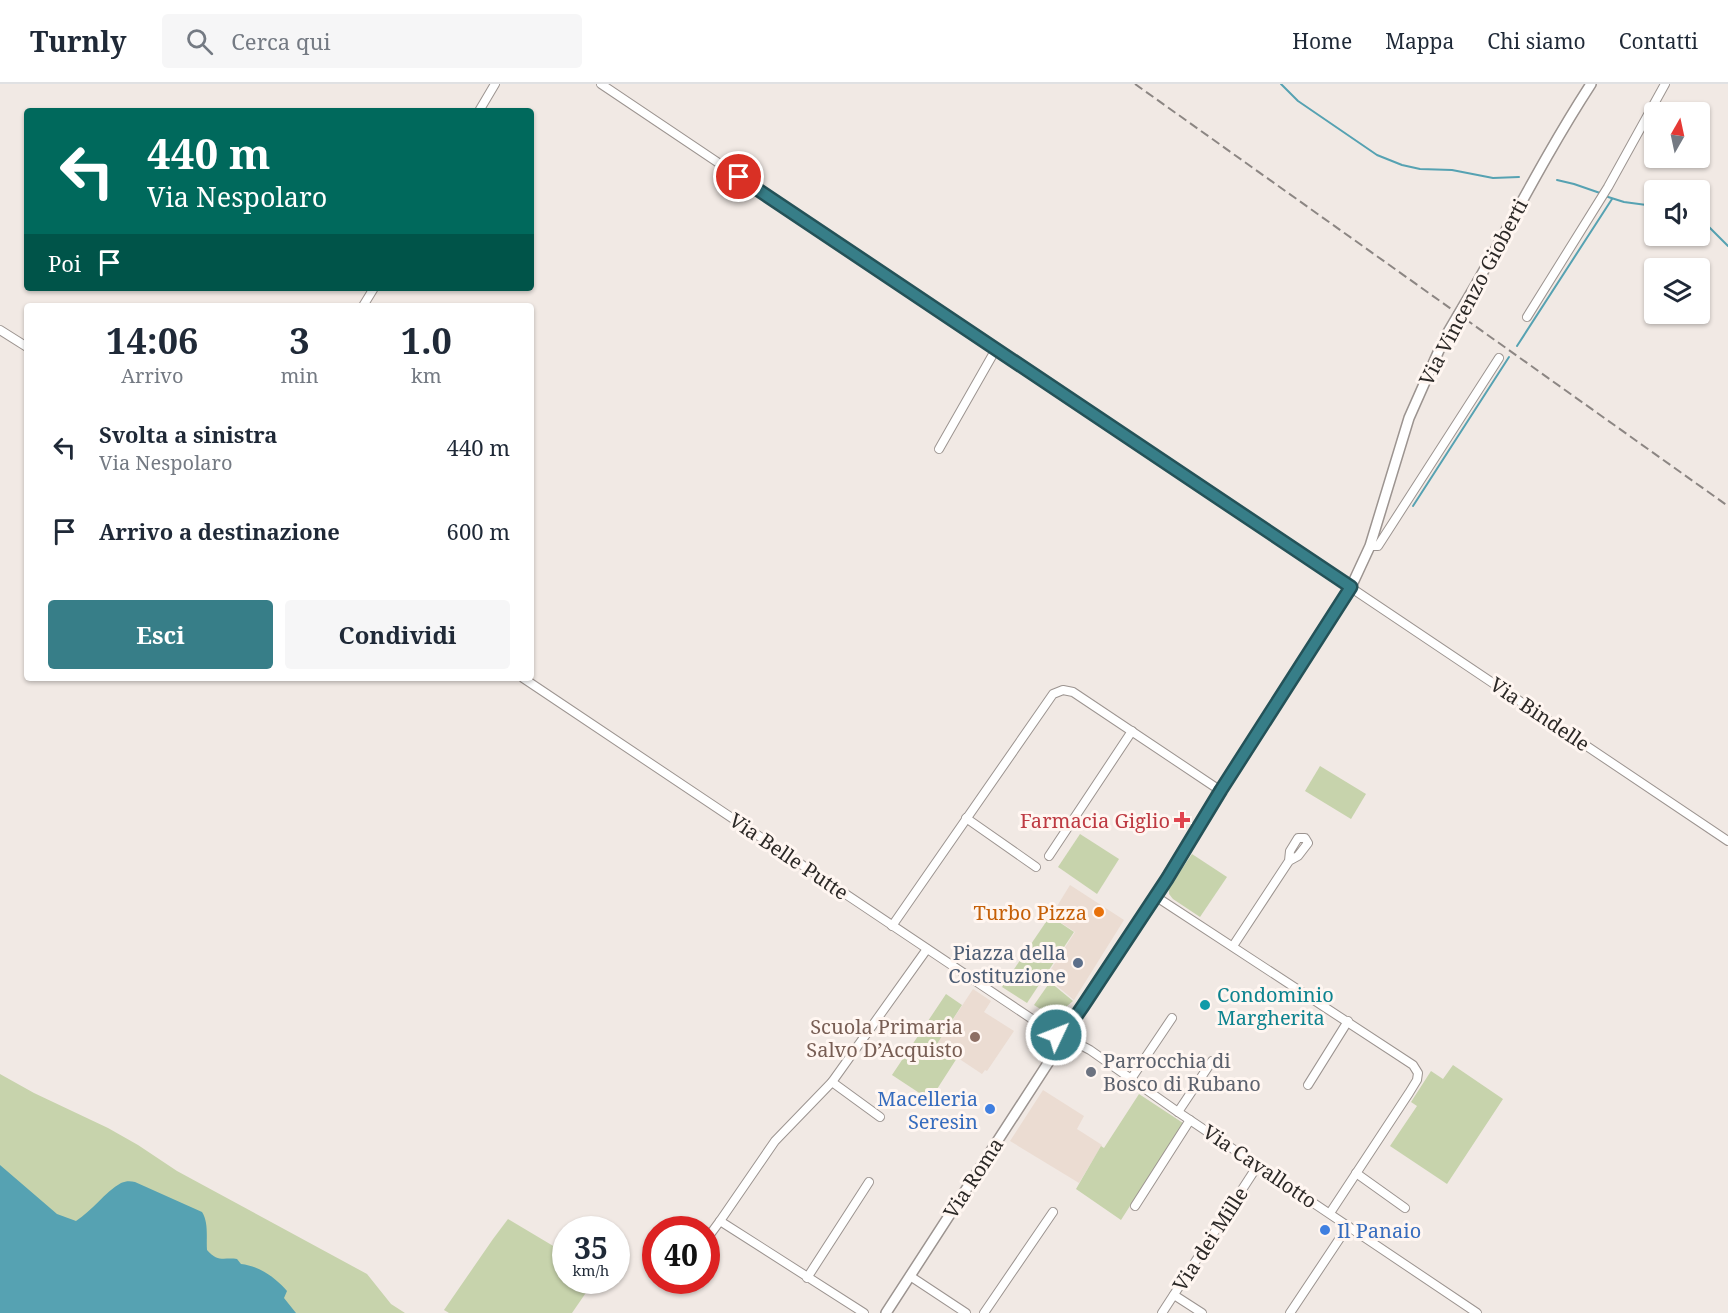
<!DOCTYPE html>
<html lang="it">
<head>
<meta charset="utf-8">
<style>
  body { margin:0; font-family:"Noto Serif",serif; background:#f6f6f7; color:#1f2937; height:100vh; display:flex; flex-direction:column; font-size:22px; white-space:nowrap }
  * { box-sizing:border-box; margin:0 }
  p { font-size:20px; color:#747a83 }
  .icon { flex:none; width:33px; height:33px; fill:none; stroke:currentColor; stroke-width:2; stroke-linecap:round; stroke-linejoin:round }
  .map { position:relative; flex:1; overflow:hidden }
  .drawer { position:absolute; left:24px; top:219px; width:510px; height:378px; display:flex; flex-direction:column; background:#fff; border-radius:6px; box-shadow:0 2px 4px #0004 }
  .drawer>* { flex:none }
  .banner { position:absolute; left:24px; top:24px; width:510px; height:183px; border-radius:6px; box-shadow:0 2px 4px #0004; background:#00695c; color:#fff; overflow:hidden }
  .needle { width:39px; rotate:9deg }
  .buttons { position:absolute; left:1644px; top:18px; display:grid; gap:12px }
  .buttons a { display:grid; place-items:center; width:66px; height:66px; border-radius:6px; background:#fff; box-shadow:0 2px 4px #0004; font-size:30px }
  .speed { position:absolute; left:552px; top:1132px; display:flex; gap:12px; font-size:30px; font-weight:700; text-align:center }
  .speed>* { display:grid; place-content:center; width:78px; height:78px; border-radius:50%; background:#fff; box-shadow:0 2px 4px #0004; line-height:1 }
  .speed small { font-size:15px; font-weight:400 }
  .speed .limit { border:9px solid #d22; background:#fff; color:#111 }
  .pin { position:absolute; display:grid; place-items:center; width:51px; height:51px; color:#fff; margin:-26px; border:3px solid #fff; border-radius:50%; box-shadow:0 2px 6px #0007 }
  .me { position:absolute; width:66px; margin:-33px; rotate:47deg; stroke-linejoin:round; filter:drop-shadow(0 0 4px #0008) }
  .turn { display:flex; align-items:center; gap:21px; height:126px; padding:0 24px; font-size:27px }
  .turn .icon { width:78px; height:78px; stroke-width:2.5 }
  .turn b { display:block; font-size:42px; line-height:51px }
  .then { display:flex; align-items:center; height:57px; padding:0 24px; background:#0003; gap:12px; font-size:22px }
  .eta { display:flex; justify-content:space-evenly; align-items:center; height:102px; text-align:center }
  .eta b { font-size:36px; font-weight:700; line-height:42px }
  .action { display:flex; gap:12px; margin-top:auto; padding:12px 24px }
  .action a { flex:1; height:69px; border-radius:6px; background:#377e88; color:#fff; font-size:24px; font-weight:700; line-height:69px; text-align:center }
  .action a+a { background:#f6f6f7; color:#1f2937 }
  ul { padding:0; list-style:none }
  li { display:flex; align-items:center; gap:18px; height:84px; padding:0 24px }
  li div { flex:1 }
  li b { display:block; font-size:22px }
  li em { font-style:normal }
  header { display:flex; align-items:center; gap:36px; box-sizing:border-box; height:84px; padding:0 30px; background:#fff; border-bottom:2px solid #e0e1e3 }
  header strong { font-size:28px }
  nav { display:flex; gap:33px; margin-inline-start:auto; font-size:21px }
  .search { width:420px; height:54px; background:#f6f6f7; display:flex; align-items:center; gap:15px; box-sizing:border-box; padding:0 21px; border-radius:6px; color:#747a83; font-size:22px }
  .map>svg:first-child { display:block }
</style>
</head>
<body>
<header>
<strong>Turnly</strong>
<div class="search"><svg class="icon" aria-label="search" viewBox="0 0 24 24"><circle cx="10" cy="10" r="6"/><path d="M15 15l6 6"/></svg>Cerca qui</div>
<nav><a>Home</a><a>Mappa</a><a>Chi siamo</a><a>Contatti</a></nav>
</header>
<div class="map">
<svg width="1728" height="1229" viewBox="0 0 1728 1229">
  <rect width="100%" height="100%" fill="#f1e9e4"/>
  <g fill="#ebdcd2">
    <path d="M1070 801 1124 836 1074 916 1046 893 1075 848 1051 832Z"/>
    <path d="M973 905 991 917 984 928 1014 947 987 987 985 986 982 990 937 960Z"/>
    <path d="M1043 1006 1084 1032 1077 1045 1102 1061 1079 1099 1010 1057Z"/>
  </g>
  <g fill="#c7d3ac">
    <path d="M1320 682 1366 710 1351 735 1305 707Z"/>
    <path d="M1080 750 1119 775 1097 810 1058 783Z"/>
    <path d="M1192 770 1227 793 1200 833 1173 815 1169 810V804Z"/>
    <path d="M1050 832 1074 848 1027 919 1002 903Z"/>
    <path d="M1050 898 1073 917C1059 930 1051 932 1034 921Z"/>
    <path d="M946 910 962 921 937 960 957 974 930 1016 892 991Z"/>
    <path d="M1453 981 1503 1015 1447 1100 1390 1062 1417 1022 1411 1018 1431 987 1443 995Z"/>
    <path d="M0 990 34 1009 108 1044 138 1061 177 1087 367 1190 391 1220 405 1229H0Z"/>
    <path d="M1139 1010 1183 1039 1121 1136 1076 1105 1101 1062 1104 1064Z"/>
    <path d="M508 1135 565 1169 566 1197H594L572 1229H449L444 1226 493 1155Z"/>
  </g>
  <path fill="#56a2b2" d="M0 1081 57 1130 76 1137C92 1127 105 1108 121 1099 126 1097 130 1097 135 1098L202 1128C209 1139 206 1154 207 1166 218 1179 224 1173 237 1175L241 1180C259 1182 275 1193 287 1207L284 1214 296 1229H0Z"/>
  <g fill="none" stroke-linecap="round" stroke-linejoin="round">
    <g stroke="#56a2b2" stroke-width="2">
      <path d="M1281 0 1298 17 1377 71 1402 81 1420 85 1452 86 1493 94 1519 93"/>
      <path d="M1557 96 1574 100 1600 109"/>
      <path d="M1605 112 1624 118 1654 122"/>
      <path d="M1700 134 1728 162"/>
      <path d="M1517 262 1612 115"/>
      <path d="M1413 422 1509 273"/>
    </g>
    <defs>
      <g id="minor">
        <path d="M601 0 1728 757"/>
        <path d="M479 27 495 0"/>
        <path d="M363 222 374 204"/>
        <path d="M1527 233 1608 103 1665 0"/>
        <path d="M0 246 27 263"/>
        <path d="M939 365 996 265"/>
        <path d="M1370 462H1378L1499 274"/>
        <path d="M523 594 1047 945 1056 948"/>
        <path d="M966 734 1036 783"/>
        <path d="M1049 772 1132 647"/>
        <path d="M1155 812 1413 981 1418 989 1417 996 1409 1009 1330 1129"/>
        <path d="M892 842 1053 610 1063 606 1073 608 1221 707"/>
        <path d="M1233 862 1289 777 1298 772 1308 759 1305 754H1298L1290 767 1289 777"/>
        <path d="M1073 957 1090 966 1178 1028 1477 1229"/>
        <path d="M1131 995 1172 934"/>
        <path d="M832 998 880 1033"/>
        <path d="M1308 1001 1348 937"/>
        <path d="M1178 1028 1212 977"/>
        <path d="M1356 1089 1405 1124"/>
        <path d="M1135 1122 1190 1036"/>
        <path d="M706 1156 720 1137"/>
        <path d="M910 1192 966 1229"/>
        <path d="M807 1194 869 1098"/>
        <path d="M1174 1211 1202 1229"/>
        <path d="M864 1229 720 1137 775 1057 832 998 927 865"/>
        <path d="M984 1229 1053 1128"/>
        <path d="M1162 1229 1258 1081"/>
        <path d="M1290 1229 1348 1142"/>
      </g>
      <g id="tertiary">
        <path d="M1478 197C1515 131 1550 63 1591 0"/>
        <circle cx="1066" cy="950" r="10"/>
        <path d="M1070 941 1155 812 1221 707 1351 503 1370 462 1409 334 1444 255"/>
        <path d="M886 1229 1061 959"/>
      </g>
    </defs>
    <use href="#minor" stroke="#9c9490" stroke-width="10"/>
    <use href="#tertiary" stroke="#9c9490" stroke-width="12"/>
    <use href="#minor" stroke="#fff" stroke-width="8"/>
    <use href="#tertiary" stroke="#fff" stroke-width="9"/>
    <path stroke="#8c8683" stroke-width="2" stroke-dasharray="9 4.5" stroke-linecap="butt" d="M1135 0 1728 422"/>
    <defs>
      <path id="tertiary-bridge" d="M1444 255 1478 197"/>
    </defs>
    <use href="#tertiary-bridge" stroke="#9c9490" stroke-width="12" stroke-linecap="butt"/>
    <use href="#tertiary-bridge" stroke="#fff" stroke-width="9"/>
  </g>
  <g fill="none" stroke-linecap="round" stroke-linejoin="round">
    <defs>
      <path id="route" d="M739 93 1351 503 1221 706 1167 795 1083 922 1070 941 1064 940 1059 943 1056 951"/>
    </defs>
    <use href="#route" stroke="#245258" stroke-width="15"/>
    <use href="#route" stroke="#377e88" stroke-width="10"/>
  </g>
  <path fill="#e0444e" stroke="#fff6f1" stroke-width="2" d="M1179 727h6v6h6v6h-6v6h-6v-6h-6v-6h6z"/>
  <circle fill="#e8710a" stroke="#fff6f1" stroke-width="2" cx="1099" cy="828" r="6"/>
  <circle fill="#5c6f8a" stroke="#fff6f1" stroke-width="2" cx="1078" cy="879" r="6"/>
  <circle fill="#0f9aa8" stroke="#fff6f1" stroke-width="2" cx="1205" cy="921" r="6"/>
  <circle fill="#8d6e63" stroke="#fff6f1" stroke-width="2" cx="975" cy="953" r="6"/>
  <circle fill="#6b7280" stroke="#fff6f1" stroke-width="2" cx="1091" cy="988" r="6"/>
  <g fill="#3f7fe0" stroke="#fff6f1" stroke-width="2">
    <circle cx="990" cy="1025" r="6"/>
    <circle cx="1325" cy="1146" r="6"/>
  </g>
  <g text-anchor="middle" dominant-baseline="central" stroke-width="6" stroke-linejoin="round" paint-order="stroke">
    <g font-size="20" fill="#2c2927" stroke="#fff6f1">
      <text transform="translate(1473 208) rotate(-62)">Via Vincenzo Gioberti</text>
      <text transform="translate(1540 630) rotate(34)">Via Bindelle</text>
      <text transform="translate(789 772) rotate(34)">Via Belle Putte</text>
      <text transform="translate(1260 1082) rotate(34)">Via Cavallotto</text>
      <text transform="translate(973 1094) rotate(-57)">Via Roma</text>
      <text transform="translate(1210 1155) rotate(-57)">Via dei Mille</text>
    </g>
    <g font-size="20" fill="#be3a42" stroke="#fff6f1" text-anchor="end">
      <text x="1170" y="736">Farmacia Giglio</text>
    </g>
    <g font-size="20" fill="#c56008" stroke="#fff6f1" text-anchor="end">
      <text x="1087" y="828">Turbo Pizza</text>
    </g>
    <g font-size="20" fill="#4e5e75" stroke="#fff6f1" text-anchor="end">
      <text x="1066" y="868">Piazza della<tspan x="1066" dy="23">Costituzione</tspan></text>
    </g>
    <g font-size="20" fill="#0d838f" stroke="#fff6f1" text-anchor="start">
      <text x="1217" y="910">Condominio<tspan x="1217" dy="23">Margherita</tspan></text>
    </g>
    <g font-size="20" fill="#785e54" stroke="#fff6f1" text-anchor="end">
      <text x="963" y="942">Scuola Primaria<tspan x="963" dy="23">Salvo D’Acquisto</tspan></text>
    </g>
    <g font-size="20" fill="#5b616d" stroke="#fff6f1" text-anchor="start">
      <text x="1103" y="976">Parrocchia di<tspan x="1103" dy="23">Bosco di Rubano</tspan></text>
    </g>
    <g font-size="20" fill="#366cbe" stroke="#fff6f1" text-anchor="end">
      <text x="978" y="1014">Macelleria<tspan x="978" dy="23">Seresin</tspan></text>
      <text x="1337" y="1146" text-anchor="start">Il Panaio</text>
    </g>
  </g>
</svg>
<div class="buttons">
<a><svg class="needle" viewBox="-14 -14 28 28"><path d="M0-13l5 13h-10z" fill="#e53935"/><path d="M0 13l5-13h-10z" fill="#747a83"/></svg></a>
<a><svg class="icon" aria-label="sound" viewBox="0 0 24 24"><path d="M4 9h4l5-4v14l-5-4H4zM17 9q2 3 0 6"/></svg></a>
<a><svg class="icon" aria-label="layers" viewBox="0 0 24 24"><path d="M12 4l9 5-9 5-9-5zM3 14l9 5 9-5"/></svg></a>
</div>
<div class="speed"><div>35<small>km/h</small></div><div class="limit">40</div></div>
<div class="pin" style="left:739px;top:93px;background:#d93025"><svg class="icon" aria-label="arrive" viewBox="0 0 24 24"><path d="M6 21V4h12l-3 4 3 4H6"/></svg></div>
<svg class="me" style="left:1056px;top:951px" viewBox="-20 -20 40 40"><circle r="17" fill="#377e88" stroke="#fff" stroke-width="3"/><path d="M0-11L8 9 0 5-8 9z" fill="#fff"/></svg>
<div class="banner">
<div class="turn"><svg class="icon" aria-label="left" viewBox="0 0 24 24"><path d="M17 20v-9H6M10 6l-5 5 5 5"/></svg><div><b>440 m</b>Via Nespolaro</div></div>
<div class="then">Poi<svg class="icon" aria-label="arrive" viewBox="0 0 24 24"><path d="M6 21V4h12l-3 4 3 4H6"/></svg></div>
</div>
<section class="drawer">
<div class="eta">
<div><b>14:06</b><p>Arrivo</p></div>
<div><b>3</b><p>min</p></div>
<div><b>1.0</b><p>km</p></div>
</div>
<ul>
<li><svg class="icon" aria-label="left" viewBox="0 0 24 24"><path d="M17 20v-9H6M10 6l-5 5 5 5"/></svg><div><b>Svolta a sinistra</b><p>Via Nespolaro</p></div><em>440 m</em></li>
<li><svg class="icon" aria-label="arrive" viewBox="0 0 24 24"><path d="M6 21V4h12l-3 4 3 4H6"/></svg><div><b>Arrivo a destinazione</b></div><em>600 m</em></li>
</ul>
<div class="action"><a>Esci</a><a>Condividi</a></div>
</section>
</div>
</body>
</html>
